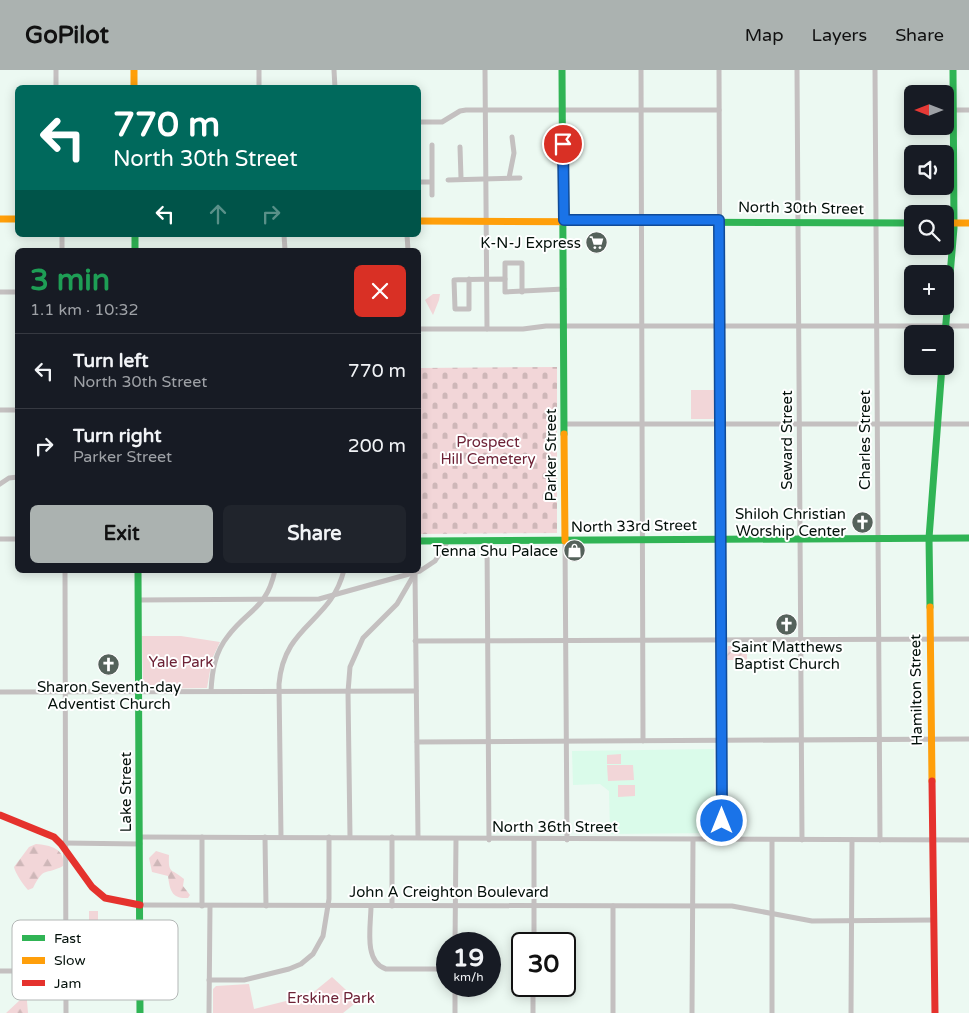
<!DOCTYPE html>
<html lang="en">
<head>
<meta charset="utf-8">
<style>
  body { margin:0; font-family:"Varela Round",sans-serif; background:#20242c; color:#f1f3f6; height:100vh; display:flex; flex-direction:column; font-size:19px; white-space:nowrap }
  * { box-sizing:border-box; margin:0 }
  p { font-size:16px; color:#9ea1a6 }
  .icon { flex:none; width:28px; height:28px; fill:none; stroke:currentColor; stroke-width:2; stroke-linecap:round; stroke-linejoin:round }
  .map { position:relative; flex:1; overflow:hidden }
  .side { position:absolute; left:15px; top:178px; width:406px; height:325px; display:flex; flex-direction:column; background:#171b24; border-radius:8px; box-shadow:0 2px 12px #0003 }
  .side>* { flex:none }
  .guide { position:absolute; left:15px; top:15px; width:406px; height:152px; border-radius:8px; box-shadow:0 2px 12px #0003; background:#00695c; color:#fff; overflow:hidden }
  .needle { width:32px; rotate:270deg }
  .fabs { position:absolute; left:904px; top:15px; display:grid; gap:10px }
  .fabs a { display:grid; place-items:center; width:50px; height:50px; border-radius:8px; background:#171b24; box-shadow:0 2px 12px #0003; font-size:25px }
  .speed { position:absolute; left:436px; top:862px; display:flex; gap:10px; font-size:25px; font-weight:700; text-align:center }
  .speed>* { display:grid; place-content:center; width:65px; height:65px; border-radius:50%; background:#171b24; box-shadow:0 2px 12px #0003; line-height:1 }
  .speed small { font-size:12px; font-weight:400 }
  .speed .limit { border:2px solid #111; border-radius:8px; background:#fff; color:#111 }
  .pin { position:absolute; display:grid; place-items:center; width:42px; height:42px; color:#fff; margin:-21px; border:2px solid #fff; border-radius:50%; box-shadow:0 1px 5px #0007 }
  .me { position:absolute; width:55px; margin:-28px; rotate:0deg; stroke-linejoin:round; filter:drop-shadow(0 0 4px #0008) }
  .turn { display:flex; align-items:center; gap:18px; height:105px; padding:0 15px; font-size:22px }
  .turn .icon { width:65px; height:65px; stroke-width:2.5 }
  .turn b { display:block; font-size:35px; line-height:42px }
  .lanes { display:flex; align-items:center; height:48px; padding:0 15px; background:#0003; justify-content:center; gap:25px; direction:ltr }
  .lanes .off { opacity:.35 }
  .round { display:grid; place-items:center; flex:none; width:52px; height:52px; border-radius:8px; background:#20242c }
  .overview { display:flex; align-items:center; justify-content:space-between; height:85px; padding:0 15px }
  h1 { font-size:30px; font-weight:700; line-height:38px; color:#1e9e55 }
  .primary-button { display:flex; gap:10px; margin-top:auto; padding:10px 15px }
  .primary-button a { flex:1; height:58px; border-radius:8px; background:#abb2b0; color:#111; font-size:20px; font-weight:700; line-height:58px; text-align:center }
  .primary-button a+a { background:#20242c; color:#f1f3f6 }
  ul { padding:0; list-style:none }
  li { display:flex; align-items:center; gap:15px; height:75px; padding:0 15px; border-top:1px solid #363941 }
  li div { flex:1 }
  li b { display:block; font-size:19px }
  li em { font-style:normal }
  header { display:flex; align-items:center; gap:30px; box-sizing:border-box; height:70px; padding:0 25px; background:#abb2b0; color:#111 }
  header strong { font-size:24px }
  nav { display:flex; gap:28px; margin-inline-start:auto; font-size:18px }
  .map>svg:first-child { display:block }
</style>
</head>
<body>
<header>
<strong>GoPilot</strong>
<nav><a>Map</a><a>Layers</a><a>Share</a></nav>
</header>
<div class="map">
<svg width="969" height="943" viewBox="0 0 969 943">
  <defs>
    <pattern id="forest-firs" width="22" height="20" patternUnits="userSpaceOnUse" patternTransform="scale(1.25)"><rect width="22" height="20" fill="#f2d6d8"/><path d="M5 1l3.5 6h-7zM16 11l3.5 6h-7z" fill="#ceb7b8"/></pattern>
    <pattern id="cemetery-stones" width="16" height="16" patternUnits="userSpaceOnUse" patternTransform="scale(1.25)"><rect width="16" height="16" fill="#f2d6d8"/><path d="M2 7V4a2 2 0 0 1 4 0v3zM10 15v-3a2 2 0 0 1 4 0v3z" fill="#ceb7b8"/></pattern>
    <pattern id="garden-furrows" width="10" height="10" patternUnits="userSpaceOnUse" patternTransform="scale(1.25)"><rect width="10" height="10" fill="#f2d6d8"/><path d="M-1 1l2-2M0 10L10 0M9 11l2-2" fill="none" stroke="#ceb7b8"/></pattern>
  </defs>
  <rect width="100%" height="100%" fill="#ecf9f2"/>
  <path fill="#dafbea" d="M714 679 715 763 610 764 609 721 600 714 573 715 572 681Z"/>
  <g fill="url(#forest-firs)">
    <path d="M36 774C50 775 66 779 63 796 44 806 45 795 33 818L28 820C24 816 15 803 14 797L29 777Z"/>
    <path d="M156 781 169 785C168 805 172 798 184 809L183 816 190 825 188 828C172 829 170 821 168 806L152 802 149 788Z"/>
    <path d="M23 919H26L28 943H6L20 930Z"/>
  </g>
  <path fill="url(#cemetery-stones)" d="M557 297V463L419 464V298Z"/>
  <g fill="#f2d6d8">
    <path d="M433 224H440L439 230 433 245 425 230Z"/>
    <rect x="691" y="320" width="25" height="29"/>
    <path d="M142 566H181L220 572 212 589 207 618 143 619Z"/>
    <path d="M621 684V694H607V685Z"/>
    <path d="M607 695H633L634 710 608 711Z"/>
    <path d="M618 715H635V726L618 727Z"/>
    <rect x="89" y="841" width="9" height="19"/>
    <path d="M332 907 358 931 343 943H213V919L216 916 249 914 254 939 310 925Z"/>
  </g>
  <path fill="url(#garden-furrows)" d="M728 576H747V590H727Z"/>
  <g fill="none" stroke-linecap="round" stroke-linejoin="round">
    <g stroke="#c4c0c0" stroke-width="5">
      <path d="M56 0V18"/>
      <path d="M259 0V18"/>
      <path d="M334 0 335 18"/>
      <path d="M485 0 487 259"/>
      <path d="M641 0 643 671"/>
      <path d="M719 0 722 770"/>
      <path d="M797 0 802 770"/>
      <path d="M875 0 880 770"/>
      <path d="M953 40H969"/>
      <path d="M419 52H442L460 41 466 40H719"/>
      <path d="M432 75V125"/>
      <path d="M460 77 461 108"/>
      <path d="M509 108 514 83 512 67"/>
      <path d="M448 110 520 108"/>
      <path d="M419 112H431"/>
      <path d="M62 165V180"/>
      <path d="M284 165 285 180"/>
      <path d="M407 165 408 180"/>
      <path d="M469 209V239H455L454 210C471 209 488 209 505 209V222L564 219"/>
      <path d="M505 209V193H522V222"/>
      <path d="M0 222H18"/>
      <path d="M419 259H523L546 256H969"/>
      <path d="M0 340H18"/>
      <path d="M564 354H969"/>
      <path d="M0 414 9 408 18 407"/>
      <path d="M0 469H18"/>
      <path d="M487 471 489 770"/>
      <path d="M565 471 567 770"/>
      <path d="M65 500 66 943"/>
      <path d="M415 504 418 767"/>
      <path d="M139 530 319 529 420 501 435 491 448 471"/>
      <path d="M415 571 969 569"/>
      <path d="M211 621C212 601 215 582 228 566 248 539 267 539 275 500"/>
      <path d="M0 622 416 621"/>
      <path d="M417 672 969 669"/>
      <path d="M140 767 969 770"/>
      <path d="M265 767 266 836"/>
      <path d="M281 767 279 614C284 554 331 553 344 500"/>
      <path d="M350 767 348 622 350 597 363 568 397 534 415 503"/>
      <path d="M64 773 140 774"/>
      <path d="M140 835 732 836 812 851 933 850"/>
      <path d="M202 836V767"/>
      <path d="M371 836C371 855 363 892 386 899H448"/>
      <path d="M392 836V767"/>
      <path d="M455 874 456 769"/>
      <path d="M534 874V770"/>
      <path d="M0 901H140"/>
      <path d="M209 910H244L289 899 301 894 313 884 323 866 329 829V767"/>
      <path d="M209 943 210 836"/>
      <path d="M455 943V916"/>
      <path d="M533 943V916"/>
      <path d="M613 943V836"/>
      <path d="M692 943 693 770"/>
      <path d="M772 943V770"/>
      <path d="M851 943 852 770"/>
    </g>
    <g stroke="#30b455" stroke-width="7">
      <path d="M562 0 564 364"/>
      <path d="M638 152 912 153"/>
      <path d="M135 165V180"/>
      <path d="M945 264 954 158 953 0"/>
      <path d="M419 471 969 468"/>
      <path d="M138 500 140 943"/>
      <path d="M930 537 929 468 942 296"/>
    </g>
    <g stroke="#ff9f0a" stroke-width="7">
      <path d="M134 0V18"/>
      <path d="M0 149H18"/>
      <path d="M419 151 638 152"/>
      <path d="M945 153H969"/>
      <path d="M564 364 565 471"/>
      <path d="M930 537 932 711"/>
    </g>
    <g stroke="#e5322d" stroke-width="7">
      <path d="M932 711 935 943"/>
      <path d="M0 745 54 767 61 774 92 817 105 828 140 835"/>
    </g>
  </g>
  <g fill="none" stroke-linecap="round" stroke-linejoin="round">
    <defs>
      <path id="route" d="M563 74 564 150H719L722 751"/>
    </defs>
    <use href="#route" stroke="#114b97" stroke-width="12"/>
    <use href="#route" stroke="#1a73e8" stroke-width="9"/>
  </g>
  <defs>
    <symbol id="supermarket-disc" viewBox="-11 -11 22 22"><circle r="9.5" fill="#55625b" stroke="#fff"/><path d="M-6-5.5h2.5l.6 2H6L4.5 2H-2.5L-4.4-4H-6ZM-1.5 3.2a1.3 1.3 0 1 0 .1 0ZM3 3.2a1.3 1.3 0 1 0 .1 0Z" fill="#fff"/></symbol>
    <symbol id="church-disc" viewBox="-11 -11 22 22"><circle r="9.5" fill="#55625b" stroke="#fff"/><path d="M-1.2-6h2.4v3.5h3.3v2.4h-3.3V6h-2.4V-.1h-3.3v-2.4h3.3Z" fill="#fff"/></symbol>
    <symbol id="shop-disc" viewBox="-11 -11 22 22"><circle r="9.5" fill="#55625b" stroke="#fff"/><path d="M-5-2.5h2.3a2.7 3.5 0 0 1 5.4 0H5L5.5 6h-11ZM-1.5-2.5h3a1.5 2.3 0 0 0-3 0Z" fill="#fff"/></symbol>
  </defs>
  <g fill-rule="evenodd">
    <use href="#supermarket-disc" x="584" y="160" width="25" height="25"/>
    <use href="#church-disc" x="850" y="440" width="25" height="25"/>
    <use href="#shop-disc" x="562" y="468" width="25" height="25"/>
    <use href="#church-disc" x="774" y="542" width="25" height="25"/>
    <use href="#church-disc" x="96" y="582" width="25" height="25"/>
  </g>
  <g text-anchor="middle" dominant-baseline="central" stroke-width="4" stroke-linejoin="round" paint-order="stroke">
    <g font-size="15" fill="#03100a" stroke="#fff">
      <text transform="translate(801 138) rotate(1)">North 30th Street</text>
      <text transform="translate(787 370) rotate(-90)">Seward Street</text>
      <text transform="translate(865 370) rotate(-90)">Charles Street</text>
      <text transform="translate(551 385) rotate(-90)">Parker Street</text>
      <text transform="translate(634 456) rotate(-1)">North 33rd Street</text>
      <text transform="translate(916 620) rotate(-91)">Hamilton Street</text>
      <text transform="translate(126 722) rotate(-90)">Lake Street</text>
      <text x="555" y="757">North 36th Street</text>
      <text x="449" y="822">John A Creighton Boulevard</text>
    </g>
    <g font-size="15" fill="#03100a" stroke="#fff" text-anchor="end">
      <text x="581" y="173">K-N-J Express</text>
      <text x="846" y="444">Shiloh Christian<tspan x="846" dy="17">Worship Center</tspan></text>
      <text x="558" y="481">Tenna Shu Palace</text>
      <text x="787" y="577" text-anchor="middle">Saint Matthews<tspan x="787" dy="17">Baptist Church</tspan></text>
      <text x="109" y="617" text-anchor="middle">Sharon Seventh-day<tspan x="109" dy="17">Adventist Church</tspan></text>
    </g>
    <g font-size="15" fill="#6d2236" stroke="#fff">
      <text x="488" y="372">Prospect<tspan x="488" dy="17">Hill Cemetery</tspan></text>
      <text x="181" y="592">Yale Park</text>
      <text x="331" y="928">Erskine Park</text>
    </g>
  </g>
  <rect x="12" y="850" width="166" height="80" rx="8" fill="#fff" stroke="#b3b7b6" stroke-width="1"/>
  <rect x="22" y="865" width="23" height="6" fill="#30b455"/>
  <rect x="22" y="887" width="23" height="7" fill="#ff9f0a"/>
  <rect x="22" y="910" width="23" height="6" fill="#e5322d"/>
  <g font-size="14" fill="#03100a">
    <text x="54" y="873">Fast</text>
    <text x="54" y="895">Slow</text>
    <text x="54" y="918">Jam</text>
  </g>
</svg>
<div class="fabs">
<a><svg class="needle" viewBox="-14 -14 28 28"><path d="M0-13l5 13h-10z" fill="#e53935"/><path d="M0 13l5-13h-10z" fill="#9ea1a6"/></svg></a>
<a><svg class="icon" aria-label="sound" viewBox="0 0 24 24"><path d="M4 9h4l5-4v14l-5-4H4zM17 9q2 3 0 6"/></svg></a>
<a><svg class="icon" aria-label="search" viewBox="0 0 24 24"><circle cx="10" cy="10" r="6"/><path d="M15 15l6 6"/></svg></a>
<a>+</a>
<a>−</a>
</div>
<div class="speed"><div>19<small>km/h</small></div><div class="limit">30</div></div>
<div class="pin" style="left:563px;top:74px;background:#d93025"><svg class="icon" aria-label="arrive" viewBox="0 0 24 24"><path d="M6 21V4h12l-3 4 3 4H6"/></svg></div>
<svg class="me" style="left:722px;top:751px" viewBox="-20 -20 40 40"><circle r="17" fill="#1a73e8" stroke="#fff" stroke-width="3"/><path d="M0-11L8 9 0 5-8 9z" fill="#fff"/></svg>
<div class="guide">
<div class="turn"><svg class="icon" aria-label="left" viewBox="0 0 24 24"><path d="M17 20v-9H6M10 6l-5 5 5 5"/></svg><div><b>770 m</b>North 30th Street</div></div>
<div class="lanes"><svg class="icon" aria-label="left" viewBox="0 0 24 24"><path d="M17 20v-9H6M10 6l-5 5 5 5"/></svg><svg class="icon off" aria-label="ahead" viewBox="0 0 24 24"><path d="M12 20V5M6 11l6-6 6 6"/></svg><svg class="icon off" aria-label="right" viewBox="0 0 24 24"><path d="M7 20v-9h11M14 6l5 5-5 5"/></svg></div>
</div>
<section class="side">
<div class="overview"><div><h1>3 min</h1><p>1.1 km · 10:32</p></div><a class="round" style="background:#d93025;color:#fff"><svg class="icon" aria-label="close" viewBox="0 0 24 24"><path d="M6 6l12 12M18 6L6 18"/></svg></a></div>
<ul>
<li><svg class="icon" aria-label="left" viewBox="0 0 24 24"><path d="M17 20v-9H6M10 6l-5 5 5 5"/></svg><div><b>Turn left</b><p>North 30th Street</p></div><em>770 m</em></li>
<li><svg class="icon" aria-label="right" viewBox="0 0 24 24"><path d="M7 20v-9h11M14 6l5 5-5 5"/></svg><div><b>Turn right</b><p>Parker Street</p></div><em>200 m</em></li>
</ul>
<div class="primary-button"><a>Exit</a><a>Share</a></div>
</section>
</div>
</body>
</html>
